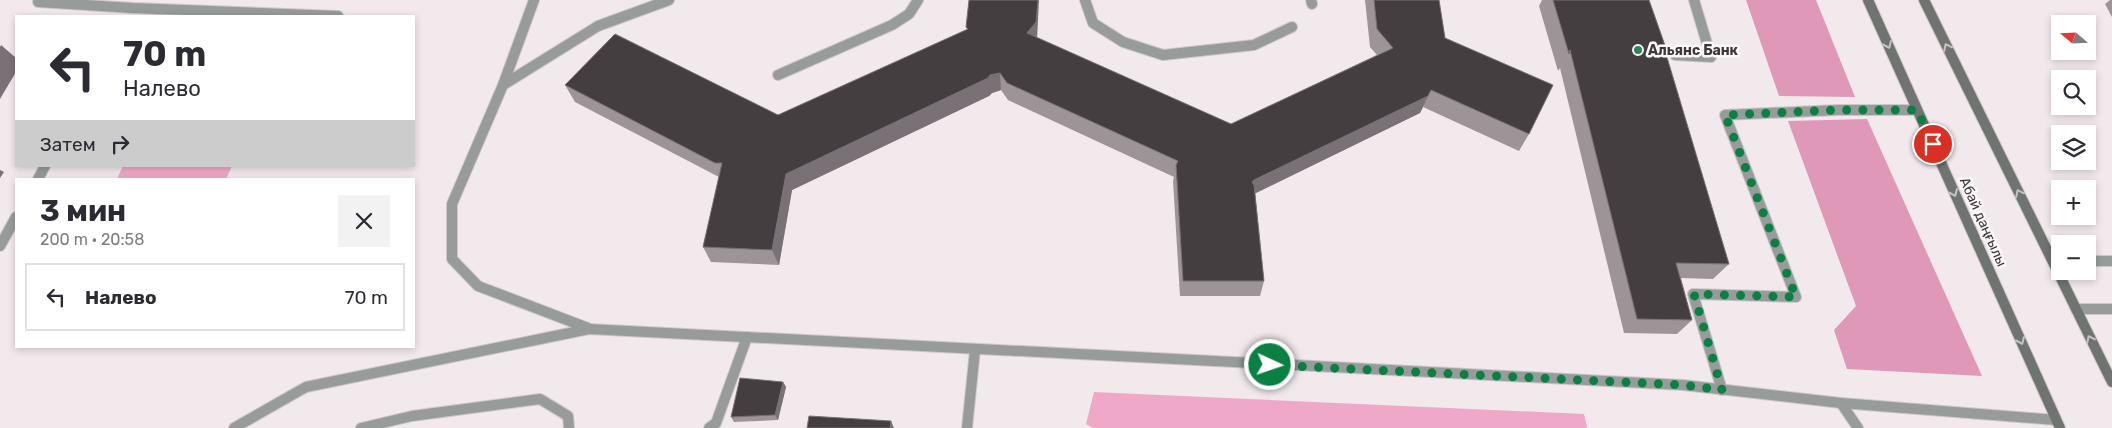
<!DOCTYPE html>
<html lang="ru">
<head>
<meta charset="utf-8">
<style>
  body { margin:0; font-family:Rubik,sans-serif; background:#f2f2f3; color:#2b2b33; height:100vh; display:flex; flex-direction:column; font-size:19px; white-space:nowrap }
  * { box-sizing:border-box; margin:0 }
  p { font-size:16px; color:#7c7c81 }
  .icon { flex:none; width:28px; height:28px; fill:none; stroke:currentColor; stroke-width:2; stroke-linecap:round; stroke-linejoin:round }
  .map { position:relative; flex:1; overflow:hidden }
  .drawer { position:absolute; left:15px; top:178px; width:400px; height:170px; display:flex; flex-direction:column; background:#fff; border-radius:0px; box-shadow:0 2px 8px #0003 }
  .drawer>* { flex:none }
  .banner { position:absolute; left:15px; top:15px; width:400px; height:152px; border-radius:0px; box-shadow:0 2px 8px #0003; background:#fff; color:#2b2b33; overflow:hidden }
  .needle { width:32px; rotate:289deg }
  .controls { position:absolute; left:2051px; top:15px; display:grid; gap:10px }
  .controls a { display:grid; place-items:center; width:45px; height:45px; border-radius:0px; background:#fff; box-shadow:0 2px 8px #0003; font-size:25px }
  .pin { position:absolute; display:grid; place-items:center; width:42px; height:42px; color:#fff; margin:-21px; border:2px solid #fff; border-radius:50%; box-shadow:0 1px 5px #0007 }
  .me { position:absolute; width:55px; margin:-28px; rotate:93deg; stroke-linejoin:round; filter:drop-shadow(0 0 4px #0008) }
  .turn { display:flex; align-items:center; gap:18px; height:105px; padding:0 25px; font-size:22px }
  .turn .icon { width:65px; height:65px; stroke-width:2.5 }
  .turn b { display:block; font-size:35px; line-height:42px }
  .then { display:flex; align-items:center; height:48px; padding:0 25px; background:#0003; gap:10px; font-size:19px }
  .round { display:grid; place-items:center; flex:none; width:52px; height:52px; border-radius:0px; background:#f2f2f3 }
  .overview { display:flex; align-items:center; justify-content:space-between; height:85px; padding:0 25px }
  h1 { font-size:30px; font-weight:700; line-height:38px }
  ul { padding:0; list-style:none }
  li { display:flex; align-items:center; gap:15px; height:68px; margin:0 10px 8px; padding:0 15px; border:2px solid #e1e1e2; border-radius:0px }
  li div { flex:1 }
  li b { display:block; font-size:19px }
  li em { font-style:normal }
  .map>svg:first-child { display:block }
</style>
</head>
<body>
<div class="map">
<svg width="2112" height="428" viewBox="0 0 2112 428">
  <rect width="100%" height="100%" fill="#f2e9ed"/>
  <g fill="#efa8c8">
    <path d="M123 166H232L226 179H117Z"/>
    <path d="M1094 392 1584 414 1587 428H1093L1086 424Z"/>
  </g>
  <g fill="#df98b8">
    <path d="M1746 0H1816L1855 97 1779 96Z"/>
    <path d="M1867 119 1982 376 1847 369 1834 330 1856 306 1788 121Z"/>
  </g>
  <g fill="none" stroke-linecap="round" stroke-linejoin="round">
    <defs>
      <g id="lane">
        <path d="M534 0 503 85 452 204V259L478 286 588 328"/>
        <path d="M1085 0 1093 23 1123 42 1163 55 1254 45 1292 27"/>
        <path d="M1311 0 1312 4"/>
        <path d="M38 2 133 8 338 16"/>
        <path d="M1675 55 1711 57 1694 0"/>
        <path d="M778 75 892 25 909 14 918 0"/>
        <path d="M503 85 598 26 669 0"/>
        <path d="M38 179 45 166"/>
        <path d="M0 246 16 217"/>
        <path d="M2088 261H2112"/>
        <path d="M2076 309H2112"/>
        <path d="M1722 390 1693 294 1796 297 1725 115 1838 110H1917"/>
        <path d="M1841 403 1858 428"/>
        <path d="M234 428 306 387 589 329 1683 385 1841 403 2056 420"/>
        <path d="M361 428 412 416 540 399 568 416 569 428"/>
        <path d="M709 428 716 423 747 337"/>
        <path d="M967 428 975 350"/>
      </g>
      <g id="secondary">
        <path d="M1868 0 2060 428"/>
        <path d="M1924 0 2112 382"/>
      </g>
    </defs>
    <use href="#lane" stroke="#cec6c9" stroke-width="12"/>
    <use href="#secondary" stroke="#cec6c9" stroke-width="12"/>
    <use href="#lane" stroke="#979b99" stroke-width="10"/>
    <use href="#secondary" stroke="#6f7471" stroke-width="10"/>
  </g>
  <g fill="#9c9497">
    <path d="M1365 0H1439L1445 38 1529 134 1519 151 1423 107 1420 113 1255 193 1264 281 1260 296H1180L1173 181 1174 177 1008 100 1001 90 992 93 989 96 792 190 779 265 711 262 703 247 719 177 575 102 565 85 778 115 967 30 966 27 1037 38 1231 124 1377 55 1370 47Z"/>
    <path d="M1542 0H1649L1668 54 1666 56 1729 264 1713 279 1681 278 1692 320 1677 334 1624 333 1560 68 1558 71 1539 6Z"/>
    <path d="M2110 0H2112V17L2105 4Z"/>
    <path d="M783 382 786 387 778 420 734 422 731 417Z"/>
  </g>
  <g fill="#797175">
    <path d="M1038 0H1039L1037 40 1027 33Z"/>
    <path d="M1 45 16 58V72L0 99V47Z"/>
    <path d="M1000 73 1001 90 992 93 989 96 792 190 779 265 772 250 786 174 990 75Z"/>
    <path d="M1428 96 1420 113 1250 196 1252 182 1254 180Z"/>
    <path d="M0 170 4 172 0 178Z"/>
    <path d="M783 382 786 387 778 420 775 415Z"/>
    <path d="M891 421 894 428H890Z"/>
  </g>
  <g fill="#453e41" stroke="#797175">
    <path d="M969 0H1038L1036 22 1027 33 1231 124 1393 48 1377 29 1374 0H1439L1445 38 1553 85 1529 134 1431 90 1428 96 1254 180 1252 182 1254 185 1264 281H1183L1176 165 1178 161 1007 83 1000 73 990 75 988 78 786 174 772 250 703 247 722 163H715L565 85 615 34 778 115 968 29 966 27Z"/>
    <path d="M1553 0H1649L1668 54H1666L1729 264 1676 263 1692 320 1637 319 1570 50 1569 54Z"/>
    <path d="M740 378 783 382 775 415 731 417Z"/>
    <path d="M809 416 891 421 890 428H807Z"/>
  </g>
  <defs><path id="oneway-chevron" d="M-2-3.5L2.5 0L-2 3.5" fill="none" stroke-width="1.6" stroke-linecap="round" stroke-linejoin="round" transform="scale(1.25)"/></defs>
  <g stroke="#c5c3c3">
    <use href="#oneway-chevron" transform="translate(1888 45) rotate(66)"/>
    <use href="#oneway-chevron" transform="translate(1947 47) rotate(-116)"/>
    <use href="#oneway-chevron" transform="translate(1954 193) rotate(66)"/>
    <use href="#oneway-chevron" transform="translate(2019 193) rotate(-116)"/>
    <use href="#oneway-chevron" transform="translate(2090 339) rotate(-116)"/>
    <use href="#oneway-chevron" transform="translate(2021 341) rotate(66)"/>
  </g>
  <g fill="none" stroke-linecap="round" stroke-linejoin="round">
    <path stroke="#0b8043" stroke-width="9" stroke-dasharray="0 16.2" d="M1270 365 1683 385 1722 390 1694 294 1796 297 1725 115 1838 110H1917L1933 144"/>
  </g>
  <circle fill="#2c855a" stroke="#fef7fa" stroke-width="2" cx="1638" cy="50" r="5"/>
  <g text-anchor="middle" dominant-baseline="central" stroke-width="5" stroke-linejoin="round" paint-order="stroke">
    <g font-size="14" font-weight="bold" fill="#3d393a" stroke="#fef7fa" text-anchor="start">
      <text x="1648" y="50">Альянс Банк</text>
    </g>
    <g font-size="14" fill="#3d393a" stroke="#fef7fa">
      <text transform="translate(1983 222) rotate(66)">Абай даңғылы</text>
    </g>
  </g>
</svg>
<div class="controls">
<a><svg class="needle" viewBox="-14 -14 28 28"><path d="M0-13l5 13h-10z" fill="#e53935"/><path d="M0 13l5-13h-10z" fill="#7c7c81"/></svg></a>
<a><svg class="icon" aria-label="search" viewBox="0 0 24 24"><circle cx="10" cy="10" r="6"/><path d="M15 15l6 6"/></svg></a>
<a><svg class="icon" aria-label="layers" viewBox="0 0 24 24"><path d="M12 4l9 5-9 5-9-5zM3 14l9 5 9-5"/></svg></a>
<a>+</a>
<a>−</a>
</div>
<div class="pin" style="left:1933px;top:144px;background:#d93025"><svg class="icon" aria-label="arrive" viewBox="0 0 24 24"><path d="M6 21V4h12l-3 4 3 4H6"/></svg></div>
<svg class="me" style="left:1270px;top:365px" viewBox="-20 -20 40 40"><circle r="17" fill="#0b8043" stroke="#fff" stroke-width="3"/><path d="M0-11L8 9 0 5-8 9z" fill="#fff"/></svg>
<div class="banner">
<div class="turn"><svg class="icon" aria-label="left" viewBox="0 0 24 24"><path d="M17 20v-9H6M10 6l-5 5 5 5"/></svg><div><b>70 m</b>Налево</div></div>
<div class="then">Затем<svg class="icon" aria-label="right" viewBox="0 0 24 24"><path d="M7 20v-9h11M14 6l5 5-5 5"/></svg></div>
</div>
<section class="drawer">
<div class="overview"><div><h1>3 мин</h1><p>200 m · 20:58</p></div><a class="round"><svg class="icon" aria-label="close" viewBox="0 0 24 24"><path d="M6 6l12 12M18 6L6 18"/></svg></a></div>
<ul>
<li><svg class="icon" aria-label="left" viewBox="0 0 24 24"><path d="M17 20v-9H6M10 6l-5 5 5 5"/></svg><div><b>Налево</b></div><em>70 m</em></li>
</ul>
</section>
</div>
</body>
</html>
